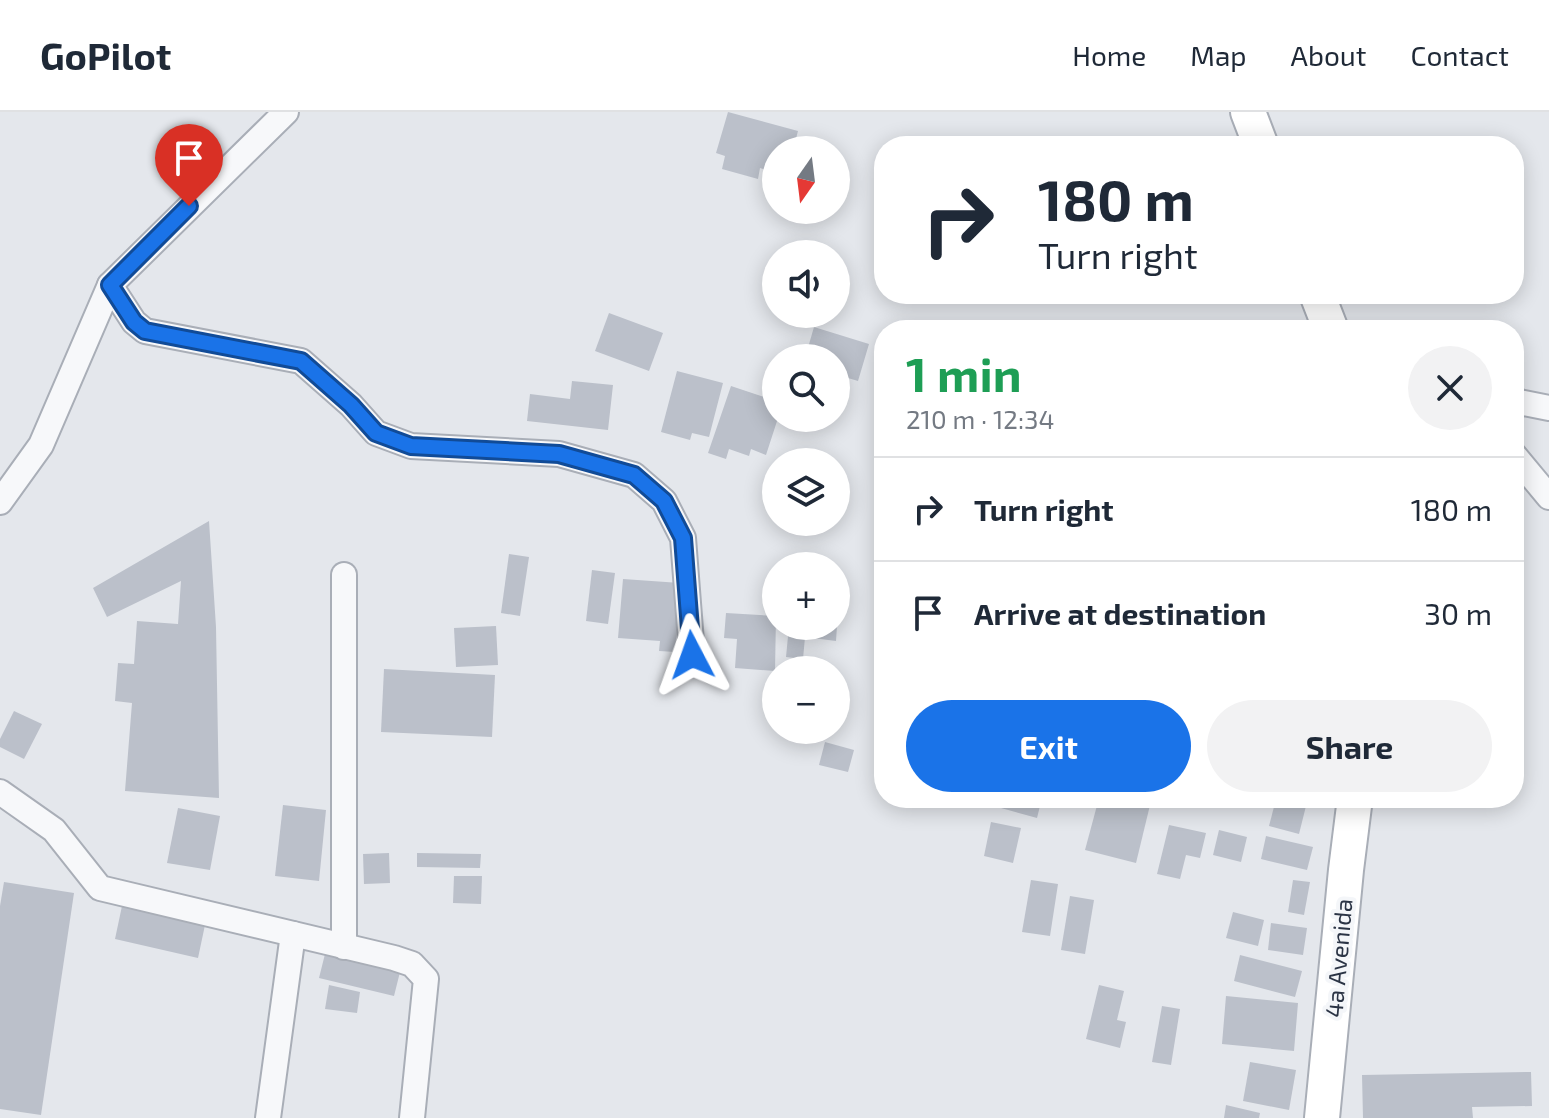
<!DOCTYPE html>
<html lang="en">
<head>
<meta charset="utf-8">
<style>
  body { margin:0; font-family:"Exo 2",sans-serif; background:#f2f2f3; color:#1f2937; height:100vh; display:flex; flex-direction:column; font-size:30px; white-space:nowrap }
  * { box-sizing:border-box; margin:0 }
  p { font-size:26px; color:#747a83 }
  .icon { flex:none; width:44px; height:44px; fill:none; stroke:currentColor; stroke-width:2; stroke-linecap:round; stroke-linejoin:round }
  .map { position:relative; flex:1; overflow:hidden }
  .panel { position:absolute; left:874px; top:208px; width:650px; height:488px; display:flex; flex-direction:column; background:#fff; border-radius:32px; box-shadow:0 4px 20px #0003 }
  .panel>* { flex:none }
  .hud { position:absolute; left:874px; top:24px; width:650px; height:168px; border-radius:32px; box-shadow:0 4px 20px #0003; background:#fff; color:#1f2937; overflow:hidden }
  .needle { width:52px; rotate:194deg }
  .buttons { position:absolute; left:762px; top:24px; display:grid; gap:16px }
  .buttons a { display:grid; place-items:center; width:88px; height:88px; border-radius:50%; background:#fff; box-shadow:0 4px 20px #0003; font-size:40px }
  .pin { position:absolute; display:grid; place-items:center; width:68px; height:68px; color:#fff; margin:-82px -34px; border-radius:50% 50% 50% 0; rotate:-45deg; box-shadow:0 0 8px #0007 }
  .pin .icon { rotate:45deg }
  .me { position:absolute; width:88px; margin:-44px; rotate:356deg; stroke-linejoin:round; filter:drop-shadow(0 0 6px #0008) }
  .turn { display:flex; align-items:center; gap:28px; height:168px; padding:0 32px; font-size:36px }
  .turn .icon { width:104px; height:104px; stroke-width:2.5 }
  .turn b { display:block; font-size:56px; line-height:68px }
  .round { display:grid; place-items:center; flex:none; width:84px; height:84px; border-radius:42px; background:#f2f2f3 }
  .headline { display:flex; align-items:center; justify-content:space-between; height:136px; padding:0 32px }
  h1 { font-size:48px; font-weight:700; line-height:60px; color:#1e9e55 }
  .button { display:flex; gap:16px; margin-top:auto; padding:16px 32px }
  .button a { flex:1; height:92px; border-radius:48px; background:#1a73e8; color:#fff; font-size:32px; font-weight:700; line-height:92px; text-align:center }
  .button a+a { background:#f2f2f3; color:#1f2937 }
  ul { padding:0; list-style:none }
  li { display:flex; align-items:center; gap:24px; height:104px; padding:0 32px; border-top:2px solid #e0e1e3 }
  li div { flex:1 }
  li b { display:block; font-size:30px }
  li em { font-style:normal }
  header { display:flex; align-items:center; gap:48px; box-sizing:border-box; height:112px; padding:0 40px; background:#fff; border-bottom:2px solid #e0e1e3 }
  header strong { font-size:38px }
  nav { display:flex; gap:44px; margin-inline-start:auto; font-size:28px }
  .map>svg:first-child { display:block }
</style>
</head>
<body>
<header>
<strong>GoPilot</strong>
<nav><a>Home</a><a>Map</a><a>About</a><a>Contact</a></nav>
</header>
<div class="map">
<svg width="1549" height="1006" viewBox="0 0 1549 1006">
  <rect width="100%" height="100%" fill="#e4e7ec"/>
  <g fill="#bbc0ca">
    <path d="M728 0 798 19 793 38H776V61L760 56 758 67 722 57 725 44 716 41Z"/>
    <path d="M609 201 663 221 649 259 595 239Z"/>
    <path d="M814 215 869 232 858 269 848 266 844 278 836 276V246H805Z"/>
    <path d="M677 259 723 271 709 325 692 321 690 328 661 320Z"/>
    <path d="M572 269 613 273 608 318 527 309 530 282 570 287Z"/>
    <path d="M731 274 776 289V306H778L766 343 751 337 749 344 729 337 726 347 708 341Z"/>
    <path d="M209 409 216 515 219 686 125 679 132 591 115 589 118 551 134 552 137 509 178 512 181 469 107 505 93 476Z"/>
    <path d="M509 442 529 445 520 504 501 501Z"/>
    <path d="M592 458 615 461 608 512 586 509Z"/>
    <path d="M623 467 680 471 675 540 659 539 660 529 618 526Z"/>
    <path d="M726 501 776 504 775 559 735 556 737 527 724 526Z"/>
    <path d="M496 514 498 553 456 555 454 516Z"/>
    <path d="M789 514H837L836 529 805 525 803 547 786 545Z"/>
    <path d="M384 557 495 563 492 625 381 620Z"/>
    <path d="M14 599 42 612 24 647 0 635V627Z"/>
    <path d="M825 630 854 638 848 660 819 653Z"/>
    <path d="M1003 686H1042L1037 706 1001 696Z"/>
    <path d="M1099 686H1139L1151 689 1136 751 1085 738Z"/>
    <path d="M1224 686H1248L1245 696 1223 690Z"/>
    <path d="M1276 687 1306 694 1299 722 1269 714Z"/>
    <path d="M283 693 326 698 319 769 275 764Z"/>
    <path d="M178 696 220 704 210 758 167 751Z"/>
    <path d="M991 710 1021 716 1013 751 984 744Z"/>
    <path d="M1169 713 1206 721 1200 746 1186 743 1180 767 1157 762Z"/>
    <path d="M1219 718 1247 725 1241 750 1213 743Z"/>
    <path d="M1266 724 1313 735 1307 758 1261 747Z"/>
    <path d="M389 741 390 771 364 772 363 742Z"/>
    <path d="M417 741 481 742 480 756 417 755Z"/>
    <path d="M454 764H482L481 792 453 791Z"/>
    <path d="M1031 768 1058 772 1050 824 1022 820Z"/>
    <path d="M1293 768 1310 770 1304 803 1288 800Z"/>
    <path d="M4 770 74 781 41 1003 0 997V794Z"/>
    <path d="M1070 784 1094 788 1085 842 1061 838Z"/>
    <path d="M122 794 205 813 198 846 115 827Z"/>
    <path d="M1233 800 1264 808 1258 834 1226 826Z"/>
    <path d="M1271 811 1307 816 1303 843 1268 838Z"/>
    <path d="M326 838 401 856 394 884 319 866Z"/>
    <path d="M1240 843 1302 859 1295 885 1234 869Z"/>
    <path d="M329 873 360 880 357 901 325 897Z"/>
    <path d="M1099 873 1124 879 1117 908 1126 910 1120 936 1086 927Z"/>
    <path d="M1226 884 1298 891 1294 939 1222 932Z"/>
    <path d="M1162 894 1180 897 1171 953 1152 950Z"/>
    <path d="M1250 950 1296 958 1289 998 1243 989Z"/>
    <path d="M1531 960 1532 994 1472 995 1473 1006H1363L1362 963Z"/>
    <path d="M1226 993 1260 1001 1259 1006H1224Z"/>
  </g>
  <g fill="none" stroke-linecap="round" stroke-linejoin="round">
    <defs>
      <g id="street">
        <path d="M110 173 134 210 145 219 301 249 351 293 376 321 411 334 559 342 634 363 664 389 683 426 692 543"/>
        <path d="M1514 289 1549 296"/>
        <path d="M1514 343 1549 385"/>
        <path d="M0 390 41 333 110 173 286 0"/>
        <path d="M344 463V835"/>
        <path d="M0 680 54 718 100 776 394 846 412 852 426 867 412 1006"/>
        <path d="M268 1006 293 822"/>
      </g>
      <g id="secondary">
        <path d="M1248 0 1261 34"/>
        <path d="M1317 182 1331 218"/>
        <path d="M1322 1006 1346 758 1355 686"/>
      </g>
    </defs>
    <use href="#street" stroke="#a9aeb7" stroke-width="28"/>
    <use href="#secondary" stroke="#a9aeb7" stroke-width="38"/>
    <use href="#street" stroke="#f7f8fa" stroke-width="24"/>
    <use href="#secondary" stroke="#fff" stroke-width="34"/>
  </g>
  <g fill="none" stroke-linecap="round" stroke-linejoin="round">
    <defs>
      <path id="route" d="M189 94 110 173 134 210 145 219 301 249 351 293 376 321 411 334 559 342 634 363 664 389 683 426 692 543"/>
    </defs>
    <use href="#route" stroke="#114b97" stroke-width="20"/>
    <use href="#route" stroke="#1a73e8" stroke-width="14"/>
  </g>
  <g text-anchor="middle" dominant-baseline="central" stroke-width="8" stroke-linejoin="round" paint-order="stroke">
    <g font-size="24" fill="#2b3445" stroke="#f4f6f9">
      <text transform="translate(1338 846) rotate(-85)">4a Avenida</text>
    </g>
  </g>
</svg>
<div class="buttons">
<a><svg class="needle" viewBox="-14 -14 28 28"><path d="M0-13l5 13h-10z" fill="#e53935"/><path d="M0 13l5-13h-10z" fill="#747a83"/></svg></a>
<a><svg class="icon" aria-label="sound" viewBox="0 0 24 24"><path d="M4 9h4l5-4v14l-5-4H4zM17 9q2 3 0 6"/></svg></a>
<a><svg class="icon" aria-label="search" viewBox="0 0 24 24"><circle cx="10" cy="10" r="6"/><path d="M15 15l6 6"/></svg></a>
<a><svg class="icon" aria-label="layers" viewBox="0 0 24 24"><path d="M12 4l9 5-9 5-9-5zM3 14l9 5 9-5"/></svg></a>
<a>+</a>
<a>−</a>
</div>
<div class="pin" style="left:189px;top:94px;background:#d93025"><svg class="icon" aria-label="arrive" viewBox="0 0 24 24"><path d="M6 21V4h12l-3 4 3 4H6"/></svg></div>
<svg class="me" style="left:692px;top:543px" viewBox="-20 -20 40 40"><path d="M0-17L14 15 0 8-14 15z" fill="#1a73e8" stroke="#fff" stroke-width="4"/></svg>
<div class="hud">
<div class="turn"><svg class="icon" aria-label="right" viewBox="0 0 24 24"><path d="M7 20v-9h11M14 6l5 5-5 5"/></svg><div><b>180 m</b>Turn right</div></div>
</div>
<section class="panel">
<div class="headline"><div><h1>1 min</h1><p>210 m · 12:34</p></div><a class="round"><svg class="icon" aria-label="close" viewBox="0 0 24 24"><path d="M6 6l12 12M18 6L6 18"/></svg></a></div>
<ul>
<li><svg class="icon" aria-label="right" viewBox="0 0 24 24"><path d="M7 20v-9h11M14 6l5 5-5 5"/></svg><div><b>Turn right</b></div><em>180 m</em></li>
<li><svg class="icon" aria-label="arrive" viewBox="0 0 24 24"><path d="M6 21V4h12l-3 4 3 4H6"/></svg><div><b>Arrive at destination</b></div><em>30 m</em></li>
</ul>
<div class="button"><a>Exit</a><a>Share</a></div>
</section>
</div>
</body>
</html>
